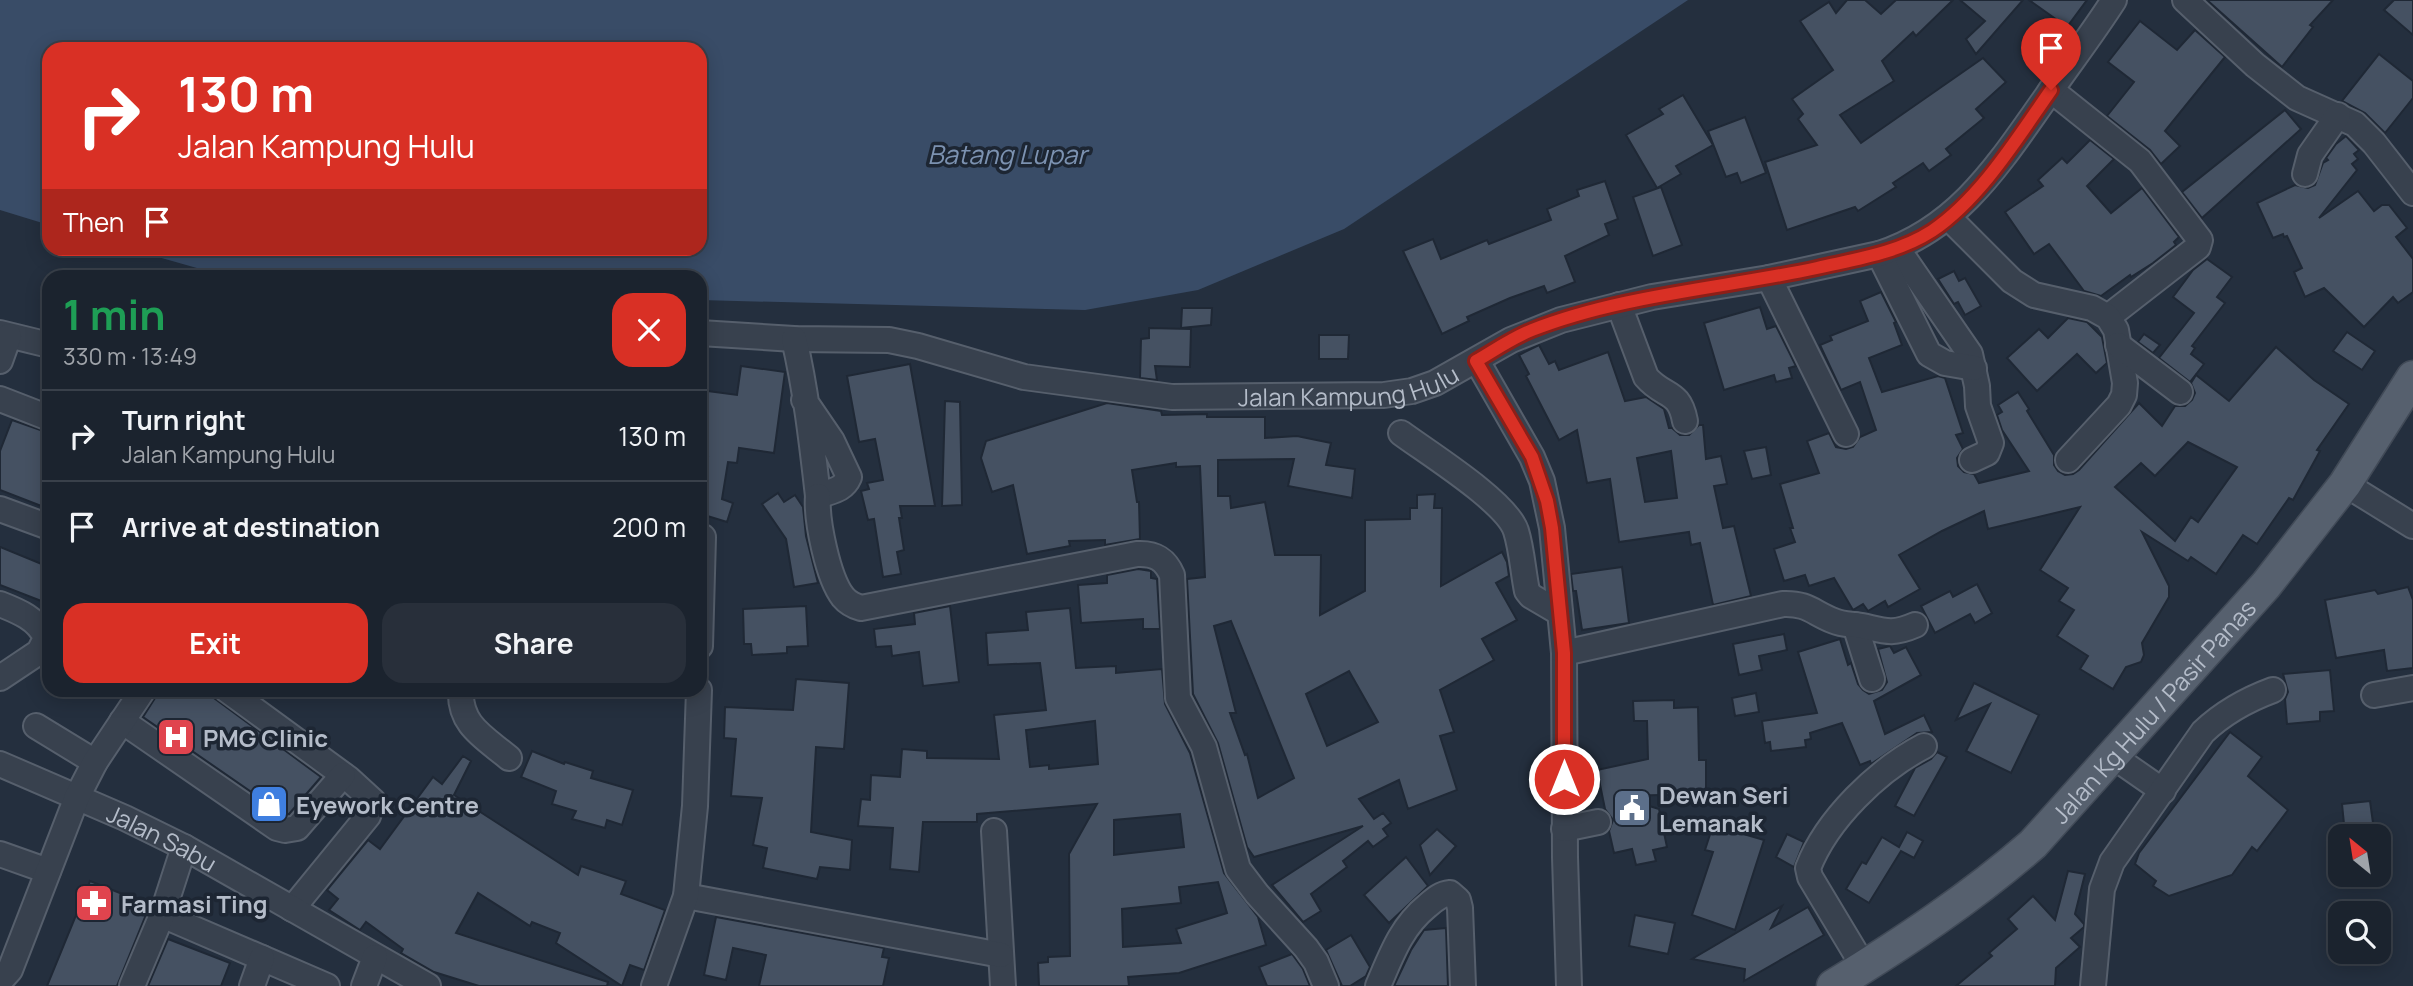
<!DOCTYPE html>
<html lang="en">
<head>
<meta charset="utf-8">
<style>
  body { margin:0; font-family:Manrope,sans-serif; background:#282f3a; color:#f1f3f6; height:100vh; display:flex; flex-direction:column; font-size:26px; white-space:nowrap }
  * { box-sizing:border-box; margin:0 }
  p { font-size:23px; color:#a0a4aa }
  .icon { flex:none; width:38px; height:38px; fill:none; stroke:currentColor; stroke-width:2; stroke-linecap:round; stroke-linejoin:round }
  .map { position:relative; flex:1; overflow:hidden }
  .details { position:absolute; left:42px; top:270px; width:665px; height:427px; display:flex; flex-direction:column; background:#1b232e; border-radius:21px; box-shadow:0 4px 18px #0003,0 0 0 2px #39404a }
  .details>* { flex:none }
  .hud { position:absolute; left:42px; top:42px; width:665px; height:214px; border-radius:21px; box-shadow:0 4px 18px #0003,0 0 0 2px #39404a; background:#d93025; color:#fff; overflow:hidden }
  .needle { width:46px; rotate:330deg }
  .tools { position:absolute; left:2328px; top:824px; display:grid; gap:14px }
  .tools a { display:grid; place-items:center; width:63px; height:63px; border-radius:14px; background:#1b232e; box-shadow:0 4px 18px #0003,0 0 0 2px #39404a; font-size:35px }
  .pin { position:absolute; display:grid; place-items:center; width:60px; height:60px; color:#fff; margin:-72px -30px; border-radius:50% 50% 50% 0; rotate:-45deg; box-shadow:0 0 7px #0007 }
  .pin .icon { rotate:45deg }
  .me { position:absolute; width:77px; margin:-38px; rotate:0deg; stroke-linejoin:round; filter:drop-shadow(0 0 5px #0008) }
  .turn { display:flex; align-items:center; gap:24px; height:147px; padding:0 21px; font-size:32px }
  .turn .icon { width:91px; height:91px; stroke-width:2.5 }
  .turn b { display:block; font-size:49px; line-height:60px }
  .then { display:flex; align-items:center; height:66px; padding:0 21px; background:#0003; gap:14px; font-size:26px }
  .round { display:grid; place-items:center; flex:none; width:74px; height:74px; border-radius:21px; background:#282f3a }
  .summary { display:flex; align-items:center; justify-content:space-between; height:119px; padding:0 21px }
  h1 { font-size:42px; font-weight:700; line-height:52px; color:#1e9e55 }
  .button { display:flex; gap:14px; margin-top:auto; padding:14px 21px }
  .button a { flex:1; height:80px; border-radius:21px; background:#d93025; color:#fff; font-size:28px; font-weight:700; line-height:80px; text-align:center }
  .button a+a { background:#282f3a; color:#f1f3f6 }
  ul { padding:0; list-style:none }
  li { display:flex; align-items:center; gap:21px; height:91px; padding:0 21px; border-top:2px solid #39404a }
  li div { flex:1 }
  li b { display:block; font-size:26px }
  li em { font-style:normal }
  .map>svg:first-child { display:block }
</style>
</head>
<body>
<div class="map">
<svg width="2413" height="986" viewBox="0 0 2413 986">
  <rect width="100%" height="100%" fill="#242f3e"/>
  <path fill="#394c67" d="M0 0H1688L1344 229 1198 290 1085 310 700 300V276H225L130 249 700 248V49H49V225L0 210Z"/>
  <g fill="#455162" stroke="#1f2835" stroke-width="2" fill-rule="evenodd">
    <path d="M1847 0H1865L1881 14 1896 0H1953L1916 36 1913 32 1882 61 1894 81 1840 115 1861 143 1983 58 2006 82 1976 109 1984 118 1946 149 1951 155 1929 171 1923 163 1893 183 1896 187 1858 211 1855 207 1787 230 1765 162 1817 145 1798 119 1803 114 1792 99 1833 70 1800 21 1829 2 1836 13Z"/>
    <path d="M1960 0H2023L1976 54 1966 39 1985 21Z"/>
    <path d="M2029 0H2087L2067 27Z"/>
    <path d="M2207 0H2333L2310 25 2313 27 2282 67Z"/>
    <path d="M2394 0H2413V35L2384 10Z"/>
    <path d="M2140 21 2177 50 2195 30 2225 57 2165 131 2180 146 2161 164 2150 150 2107 116 2134 82 2108 62Z"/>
    <path d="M2379 54 2413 81V98L2385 133 2365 113 2342 101Z"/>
    <path d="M1683 95 1713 145 1676 166 1681 174 1657 188 1626 135 1663 114 1659 109Z"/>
    <path d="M2285 110 2301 129 2202 218 2182 192Z"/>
    <path d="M1745 117 1766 173 1741 183 1737 173 1726 177 1708 131Z"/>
    <path d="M2346 136 2359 150 2354 154 2358 159 2352 164 2357 170 2319 218 2358 191 2374 211 2382 205H2389L2407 228 2396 237 2413 259V292L2398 303 2393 297 2364 327 2324 288 2305 297 2294 272 2302 268 2287 236 2284 237 2283 234 2273 238 2257 203 2295 185 2308 188 2315 185 2323 163 2328 160 2326 158 2336 144Z"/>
    <path d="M2090 140 2114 159 2087 186 2111 213 2142 188 2179 237 2174 242 2176 245 2153 263 2131 277 2130 275 2101 296 2084 291 2049 244 2034 254 2005 212 2043 186 2038 180 2062 158 2067 163Z"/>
    <path d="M1605 181 1618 219 1605 224 1609 235 1565 256 1575 282 1547 293 1544 286 1510 298 1467 317 1469 321 1442 334 1403 251 1433 239 1441 259 1487 240 1489 244 1551 220 1547 209 1579 196 1577 190Z"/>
    <path d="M1661 187 1682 245 1653 256 1633 197Z"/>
    <path d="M2207 259 2232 277 2217 297 2225 303 2192 346 2195 348 2191 354 2204 364 2190 382 2159 358 2194 313 2173 297 2193 270Z"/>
    <path d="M1954 271 1959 281 1965 278 1981 306 1965 315 1958 302 1954 304 1938 279Z"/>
    <path d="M1881 292 1896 322 1894 323 1902 345 1869 358 1882 392 1938 376 1945 378 1963 433 1956 435 1963 449 1957 458 1958 466 1964 472 1974 474 1979 483 2029 471 2002 430 1997 415 2002 412 1998 405 2018 392 2029 409 2027 411 2054 455V465L2058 471 2065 475 2073 474 2079 470 2139 403 2162 426 2175 406H2185L2192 400 2195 393 2191 383 2196 375 2229 401 2276 347 2314 380 2349 404 2317 450 2320 451 2293 500 2289 498 2257 544 2243 535 2216 574 2191 557 2188 561 2142 532 2169 586V597L2142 643 2144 655 2141 662 2126 667 2113 689 2080 669 2088 656 2057 636 2074 610 2059 601 2068 588 2040 570 2080 507 1988 529 1984 511 1942 531 1899 555 1920 589 1888 607 1885 601 1868 611 1863 604 1853 610 1834 578 1809 586 1805 575 1784 581 1774 549 1795 542 1790 528H1793L1780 484 1819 473 1807 441 1829 433 1836 447 1846 449 1853 447 1860 437 1876 430 1860 382 1841 390 1820 345 1832 340 1830 336 1868 321 1860 301ZM2188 442 2237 467 2198 522 2191 517 2175 541 2115 487 2141 463 2155 476Z"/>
    <path d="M1760 307 1767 329 1776 326 1796 366 1789 368 1792 378 1776 382 1774 375 1724 390 1704 323Z"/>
    <path d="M1182 308H1212L1211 325 1181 328Z"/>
    <path d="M2068 318 2087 322 2102 337 2107 363 2096 373 2077 354 2037 391 2007 358 2039 329 2048 338Z"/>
    <path d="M1149 328 1191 329 1190 367 1155 366 1157 380 1140 378 1141 339 1149 338Z"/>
    <path d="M2347 332 2375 351 2362 370 2333 351Z"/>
    <path d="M2144 334 2160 345 2153 353 2138 342Z"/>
    <path d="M1319 335H1349L1348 359H1319Z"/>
    <path d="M1539 345 1549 364 1555 361 1559 370 1608 352 1625 401 1646 397 1664 409 1669 428H1672L1680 435H1689L1699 425H1703L1706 459 1721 456 1727 484 1714 486 1723 528 1734 526 1751 596 1713 605 1700 543 1691 545 1689 532 1619 542 1610 479 1587 483 1577 430 1559 440 1526 376 1529 374 1519 355ZM1671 451 1677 498 1645 502 1637 458Z"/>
    <path d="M910 364 935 506H900L902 518H899L904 550 897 552 901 574 883 577 874 519 868 520 861 491 869 489 867 483 883 480 875 439 859 442 847 376Z"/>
    <path d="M741 366 785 372 774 453 739 448 737 463 728 462 722 499 733 503 727 522 704 515 706 507 702 506 708 457 700 456V390L737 395Z"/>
    <path d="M945 401 960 402 962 505 942 506Z"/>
    <path d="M1107 403 1161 411 1162 415 1207 414V417H1265V438L1297 436 1331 443 1326 465 1355 469 1352 498 1288 486 1294 459 1218 460V496H1230L1231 508 1265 502 1275 555H1321L1320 615 1365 591V520L1410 519V508H1417V495L1435 494 1434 508H1442L1441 586 1502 552 1507 562 1509 576 1496 583 1517 620 1482 639 1494 660 1440 690 1454 732 1440 736 1457 790 1408 809 1399 780 1359 799 1374 819 1383 813 1391 823 1383 829 1388 836 1373 847 1368 841 1343 861 1347 867 1311 894 1321 911 1303 922 1272 885 1363 826 1254 857 1247 847 1218 743 1193 694 1187 579 1205 577 1200 466 1176 467V463L1132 470 1137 502H1139L1140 539 1105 545V540L1069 541 1070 546 1027 554 1013 485 992 492 981 458 986 441ZM1231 621 1294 778 1258 798 1247 754 1245 755 1230 713H1236L1214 626ZM1349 671 1378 722 1327 746 1306 694Z"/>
    <path d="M12 420 49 433V509L0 490V451Z"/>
    <path d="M1766 447 1771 475 1752 479 1744 451Z"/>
    <path d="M778 493 784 502 795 495 803 507 806 536 818 583 794 587 786 539 762 504Z"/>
    <path d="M0 547 49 567V604L0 585Z"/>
    <path d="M1622 567 1629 623 1582 630 1576 591H1573L1571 574Z"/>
    <path d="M1138 569 1151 571V578L1157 579 1160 629H1143V619L1081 623 1078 585 1107 583V575Z"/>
    <path d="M1977 584 1992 613 1975 623 1970 614 1935 633 1921 606 1950 591 1953 597Z"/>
    <path d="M2408 587 2413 600V668L2387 671 2384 650 2336 658 2325 600 2375 590 2378 594Z"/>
    <path d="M806 606 808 646 787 647V653L752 655 751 644H744L743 609Z"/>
    <path d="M950 606 959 682 923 686 919 652 892 656 891 646 876 647 874 629 915 624 914 613Z"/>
    <path d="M1070 608 1076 668 1116 666V673L1162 669 1165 704 1190 753 1224 873 1258 917 1266 945 1179 973 1128 977 1129 986H1039L1038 963 1048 962V957L1070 956 1069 854 1097 804 977 814V822H923L919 872 890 869 893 828 858 826 861 799 870 800 871 775 900 777 902 749 927 751V758L999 759 994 715 1046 710 1040 663 988 665 986 633 1028 630 1026 612ZM1095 721 1098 764 1049 769V765L1030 767 1026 730ZM1180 814 1184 847 1114 855V820ZM1218 882 1227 913 1176 929 1181 943 1123 947 1122 909 1181 903 1179 887Z"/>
    <path d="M1784 634 1787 650 1759 656 1762 670 1739 675 1733 644Z"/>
    <path d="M1840 639 1848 665 1851 663 1858 684 1863 690 1869 694 1882 690 1887 682 1878 649 1890 646 1894 653 1906 647 1921 675 1874 701 1885 734 1924 715 1932 732 1917 733 1871 764 1870 761 1860 765 1842 723 1810 733 1811 739 1805 740 1806 747 1771 751 1770 742 1765 743 1762 721 1817 713 1798 652Z"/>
    <path d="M2330 670 2334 711 2320 712V721L2287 724 2285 699 2288 692 2283 674Z"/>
    <path d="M796 679 849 683 844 749 816 747 811 832 852 840 850 870 820 867 817 879 763 868 767 848 753 845 762 798 731 796 736 739 724 738 725 707 793 710Z"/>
    <path d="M1974 683 2039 715 2011 773 1966 751 1990 704 1956 720Z"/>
    <path d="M158 690H203L321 777 289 814H283L143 717 155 698Z"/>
    <path d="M1756 693 1759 712 1735 716 1732 698Z"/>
    <path d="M1674 700V708L1698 707 1699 760H1706V794L1617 796 1659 809 1667 847 1653 850 1656 861 1636 865 1632 849 1614 853 1609 831 1613 820 1605 809 1597 770 1648 759 1647 721H1634L1633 701Z"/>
    <path d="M2230 732 2262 757 2248 776 2288 810 2257 851 2252 847 2232 875 2169 896 2153 886 2156 881 2135 864 2139 853Z"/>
    <path d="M532 751 564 764 565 762 593 771 591 778 633 790 622 825 607 820 605 828 572 819 576 811 552 804 556 791 521 777Z"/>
    <path d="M1937 752 1947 757 1914 816 1895 806 1915 768 1931 759Z"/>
    <path d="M463 756 471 761 454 795 578 875 581 866 626 881 621 894 665 910 644 970 630 965 622 986 556 943 560 933 532 922 530 926 478 893 456 933 608 982 607 986H479L434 972 401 953 403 949 366 922 360 930 329 910 338 899 327 890 368 840 380 849 433 777 442 784Z"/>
    <path d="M2370 801 2374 830 2345 834 2342 804Z"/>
    <path d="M1713 825 1764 840 1735 930 1692 915 1713 852 1705 850Z"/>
    <path d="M1437 829 1456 846 1430 875 1420 845Z"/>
    <path d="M1907 832 1923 841 1914 858 1901 851 1869 903 1846 889 1862 862 1866 864 1882 837 1899 847Z"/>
    <path d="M1787 834 1804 842 1794 867 1776 857Z"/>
    <path d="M1406 857 1428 886 1389 923 1364 895Z"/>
    <path d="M2068 871 2085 874 2075 914 2084 924V927L2071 938 2080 947 2056 968 2055 986H1956L1992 956 1989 953 2017 929 2008 919 2033 896 2055 920Z"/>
    <path d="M90 881 150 905 117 986H47Z"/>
    <path d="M1782 906 1771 928 1808 907 1824 935 1744 981 1745 969 1692 959Z"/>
    <path d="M1635 915 1675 923 1668 954 1629 946Z"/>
    <path d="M716 917 884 948 882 957 889 958 883 986H759L766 955 733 948 726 980 704 975Z"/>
    <path d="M1446 928 1448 986H1394L1411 950 1424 930Z"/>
    <path d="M1351 935 1370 967 1366 976 1350 986H1342L1326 950Z"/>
    <path d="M168 939 230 963 221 986H148Z"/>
    <path d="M1292 954 1303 969 1310 986H1267L1259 967Z"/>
  </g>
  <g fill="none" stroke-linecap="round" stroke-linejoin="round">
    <defs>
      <g id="minor">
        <path d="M2185 0 2255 65 2297 98 2355 124 2374 143 2413 193"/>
        <path d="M2051 90 2140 161 2200 240 2198 247 2108 317"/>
        <path d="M2305 174 2310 155 2338 115"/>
        <path d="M1949 218 2012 281 2034 295 2092 308 2108 317 2116 330 2125 383 2124 395 2119 405 2068 460"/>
        <path d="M1897 248 1970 354 1977 386 1978 406 1991 443 1987 453 1972 460"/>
        <path d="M1879 254 1929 354 1945 363 1974 368"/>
        <path d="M1769 278 1846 434"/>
        <path d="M1619 305 1646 377C1664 398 1679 389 1685 421"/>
        <path d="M0 333 49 345"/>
        <path id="s1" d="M700 333 794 339 889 340 918 346 1024 377 1172 397 1384 395 1412 391 1435 383 1511 340 1561 320 1652 297 1769 278 1879 254C1960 228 2000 162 2047 96 2069 64 2093 33 2114 0"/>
        <path d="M794 339C806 390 812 444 818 496 830 491 843 491 849 477L832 441 804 400"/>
        <path d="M2118 345 2180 392"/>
        <path d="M0 361 9 336"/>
        <path d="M1477 361 1532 457 1542 481 1552 528 1564 653 1565 857 1569 986"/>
        <path d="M0 399 49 418"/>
        <path d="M1401 433C1428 453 1507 502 1516 531 1522 550 1523 572 1527 591L1531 596 1560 613"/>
        <path d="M2345 484 2413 526"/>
        <path d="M818 496C816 520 828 578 843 597 848 603 854 606 861 608L1137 554C1155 553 1165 559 1172 575L1178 698 1204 747 1238 869 1257 894 1306 948 1316 962 1326 986"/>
        <path d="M0 509 49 527"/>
        <path d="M0 604C18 611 38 619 46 638L39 652 0 678"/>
        <path d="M1855 625 1872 679"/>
        <path d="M700 646 703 537"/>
        <path d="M1564 653 1783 604C1808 603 1813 613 1834 621 1843 625 1852 624 1862 626 1885 631 1892 635 1915 625"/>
        <path d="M227 690 349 779 373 801 368 816 292 909"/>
        <path d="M461 690C459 725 484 737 509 758"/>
        <path d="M2374 695 2413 688"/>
        <path d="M122 721 277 828 285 830 297 828 343 775"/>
        <path d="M36 726 95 762"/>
        <path d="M2114 757 2163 791"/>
        <path id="s2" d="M0 764 125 818 184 847 428 986"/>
        <path d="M1564 829 1598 822"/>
        <path d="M994 831 1003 986"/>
        <path d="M0 854 48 871"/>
        <path d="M686 896 1001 955"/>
        <path d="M162 915 327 986"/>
        <path d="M1864 967 1810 877 1808 868C1827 819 1878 770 1924 746"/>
        <path d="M0 981 10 970 77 797 95 762 143 690"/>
        <path d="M132 986 162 915 184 847"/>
        <path d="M252 986 262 958"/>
        <path d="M364 986 375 957"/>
        <path d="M654 986 686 896 695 806 699 690"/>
        <path d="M1378 986C1391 956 1401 927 1427 906 1434 900 1440 894 1450 893L1458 900 1460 908 1463 986"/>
        <path d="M2093 986 2102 889 2112 862 2203 732C2224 712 2246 700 2273 690"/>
      </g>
      <g id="major">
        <path id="s3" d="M1833 986C1903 943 1971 898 2033 844L2266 585 2345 484 2413 377"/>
      </g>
    </defs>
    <use href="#minor" stroke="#565f6c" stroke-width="28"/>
    <use href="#major" stroke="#414a57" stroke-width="35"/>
    <use href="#minor" stroke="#38414e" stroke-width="24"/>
    <use href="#major" stroke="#56606e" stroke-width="32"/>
  </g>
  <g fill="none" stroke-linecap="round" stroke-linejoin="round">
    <defs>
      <path id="route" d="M1564 779V653L1552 528 1547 501 1532 457 1476 361C1495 350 1512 338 1532 330 1621 295 1724 288 1817 268 1856 259 1898 253 1932 231 1981 198 2018 137 2051 90"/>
    </defs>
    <use href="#route" stroke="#8d1f18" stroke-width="18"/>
    <use href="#route" stroke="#d93025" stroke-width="12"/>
  </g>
  <defs>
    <symbol id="hospital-square" viewBox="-11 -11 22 22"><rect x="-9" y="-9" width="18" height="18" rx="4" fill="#e0444e" stroke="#1d2633"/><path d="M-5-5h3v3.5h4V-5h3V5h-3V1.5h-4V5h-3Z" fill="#fff"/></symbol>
    <symbol id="shop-square" viewBox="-11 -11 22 22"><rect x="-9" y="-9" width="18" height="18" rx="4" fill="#3f7fe0" stroke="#1d2633"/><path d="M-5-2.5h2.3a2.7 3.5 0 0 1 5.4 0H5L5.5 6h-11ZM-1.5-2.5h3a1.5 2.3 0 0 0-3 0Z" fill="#fff"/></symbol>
    <symbol id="civic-square" viewBox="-11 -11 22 22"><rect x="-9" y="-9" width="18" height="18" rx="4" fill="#5c6f8a" stroke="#1d2633"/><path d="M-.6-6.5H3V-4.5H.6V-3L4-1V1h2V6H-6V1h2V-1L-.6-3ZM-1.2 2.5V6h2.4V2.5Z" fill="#fff"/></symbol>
    <symbol id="pharmacy-square" viewBox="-11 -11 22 22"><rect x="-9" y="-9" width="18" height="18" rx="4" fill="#e0444e" stroke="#1d2633"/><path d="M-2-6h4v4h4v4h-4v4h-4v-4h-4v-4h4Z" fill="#fff"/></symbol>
  </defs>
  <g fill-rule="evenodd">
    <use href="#hospital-square" x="154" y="715" width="44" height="44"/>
    <use href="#shop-square" x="247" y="782" width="44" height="44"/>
    <use href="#civic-square" x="1610" y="786" width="44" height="44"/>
    <use href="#pharmacy-square" x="72" y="881" width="44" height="44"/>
  </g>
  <g text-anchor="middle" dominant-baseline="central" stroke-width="7" stroke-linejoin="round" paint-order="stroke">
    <g font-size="24" fill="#b4bcc9" stroke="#1d2633">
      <text stroke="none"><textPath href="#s1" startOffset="656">Jalan Kampung Hulu</textPath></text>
      <text stroke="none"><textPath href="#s3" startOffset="425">Jalan Kg Hulu / Pasir Panas</textPath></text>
      <text stroke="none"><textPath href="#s2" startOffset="178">Jalan Sabu</textPath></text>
    </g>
    <g font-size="24" font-weight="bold" fill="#b4bcc9" stroke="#1d2633" text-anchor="start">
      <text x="203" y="737">PMG Clinic</text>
      <text x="1659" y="794">Dewan Seri<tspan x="1659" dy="28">Lemanak</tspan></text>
      <text x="296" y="804">Eyework Centre</text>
      <text x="121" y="903">Farmasi Ting</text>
    </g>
    <g font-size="26" font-style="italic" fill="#7c92b1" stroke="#1d2633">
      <text x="1007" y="154">Batang Lupar</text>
    </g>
  </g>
</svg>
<div class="tools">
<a><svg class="needle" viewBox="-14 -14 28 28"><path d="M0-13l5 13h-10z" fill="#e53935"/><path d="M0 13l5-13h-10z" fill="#a0a4aa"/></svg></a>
<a><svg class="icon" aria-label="search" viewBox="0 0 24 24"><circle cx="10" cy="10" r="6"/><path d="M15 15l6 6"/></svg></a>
</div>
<div class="pin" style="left:2051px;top:90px;background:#d93025"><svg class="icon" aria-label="arrive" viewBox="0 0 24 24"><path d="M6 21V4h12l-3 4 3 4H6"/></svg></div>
<svg class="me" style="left:1564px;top:779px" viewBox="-20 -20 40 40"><circle r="17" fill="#d93025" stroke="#fff" stroke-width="3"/><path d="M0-11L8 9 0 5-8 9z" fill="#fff"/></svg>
<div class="hud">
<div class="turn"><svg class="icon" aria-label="right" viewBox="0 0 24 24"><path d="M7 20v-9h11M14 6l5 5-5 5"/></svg><div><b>130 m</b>Jalan Kampung Hulu</div></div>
<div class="then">Then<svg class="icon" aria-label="arrive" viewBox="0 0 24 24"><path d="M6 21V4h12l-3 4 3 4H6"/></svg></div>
</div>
<section class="details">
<div class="summary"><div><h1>1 min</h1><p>330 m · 13:49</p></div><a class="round" style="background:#d93025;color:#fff"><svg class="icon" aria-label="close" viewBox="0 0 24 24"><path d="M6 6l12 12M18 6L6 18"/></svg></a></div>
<ul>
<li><svg class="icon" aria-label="right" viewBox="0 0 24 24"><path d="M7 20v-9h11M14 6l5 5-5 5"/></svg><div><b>Turn right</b><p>Jalan Kampung Hulu</p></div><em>130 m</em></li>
<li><svg class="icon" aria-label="arrive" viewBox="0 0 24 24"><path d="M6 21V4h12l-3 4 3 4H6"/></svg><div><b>Arrive at destination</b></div><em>200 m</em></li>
</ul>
<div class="button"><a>Exit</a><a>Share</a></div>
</section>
</div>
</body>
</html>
